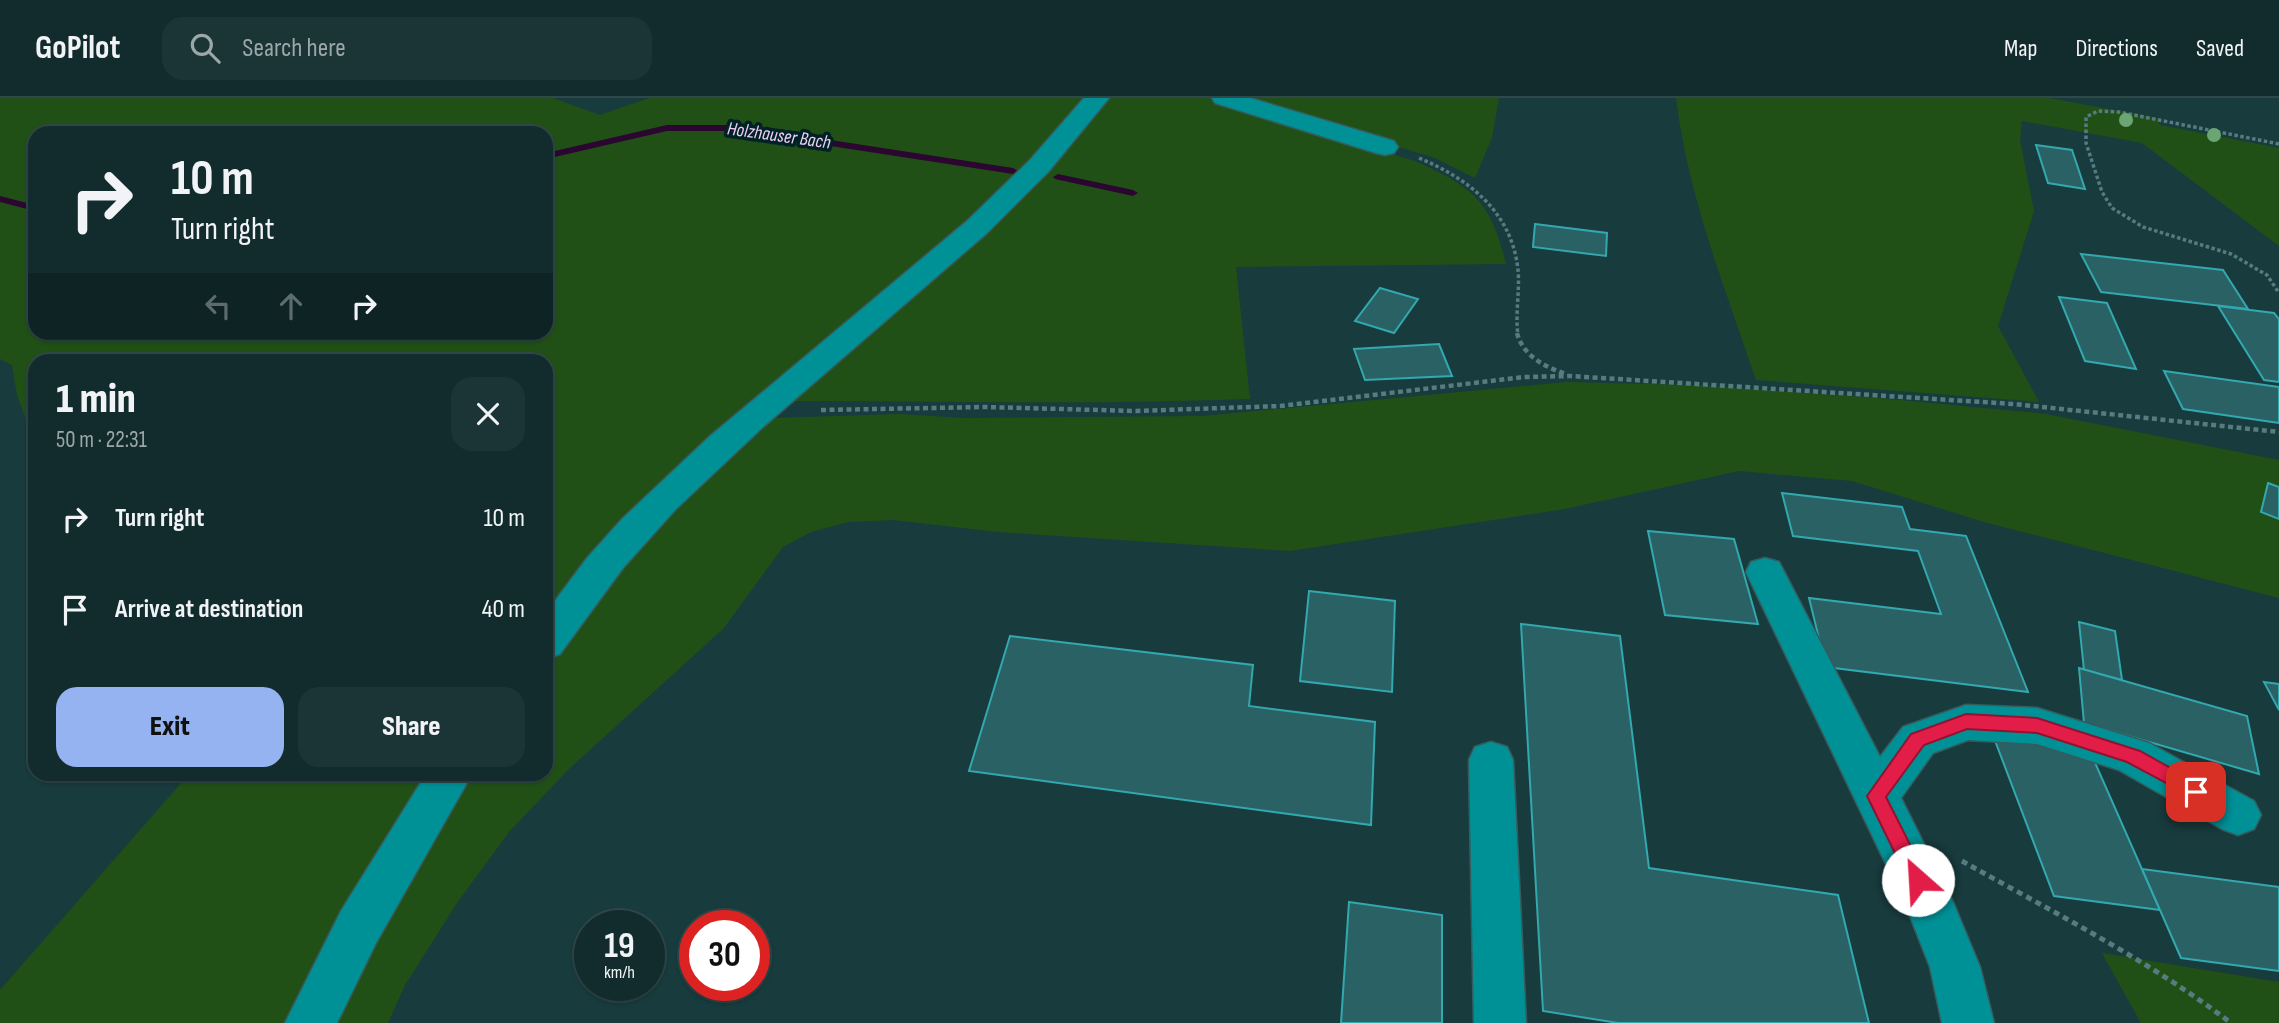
<!DOCTYPE html>
<html lang="en">
<head>
<meta charset="utf-8">
<style>
  body { margin:0; font-family:"Sofia Sans Condensed",sans-serif; background:#1b3436; color:#f1f3f6; height:100vh; display:flex; flex-direction:column; font-size:26px; white-space:nowrap }
  * { box-sizing:border-box; margin:0 }
  p { font-size:23px; color:#9ca7aa }
  .icon { flex:none; width:38px; height:38px; fill:none; stroke:currentColor; stroke-width:2; stroke-linecap:round; stroke-linejoin:round }
  .map { position:relative; flex:1; overflow:hidden }
  .panel { position:absolute; left:28px; top:256px; width:525px; height:427px; display:flex; flex-direction:column; background:#122c2e; border-radius:21px; box-shadow:0 2px 5px #0004,0 0 0 2px #31484a }
  .panel>* { flex:none }
  .banner { position:absolute; left:28px; top:28px; width:525px; height:214px; border-radius:21px; box-shadow:0 2px 5px #0004,0 0 0 2px #31484a; background:#122c2e; color:#f1f3f6; overflow:hidden }
  .speed { position:absolute; left:574px; top:812px; display:flex; gap:14px; font-size:35px; font-weight:700; text-align:center }
  .speed>* { display:grid; place-content:center; width:91px; height:91px; border-radius:50%; background:#122c2e; box-shadow:0 2px 5px #0004,0 0 0 2px #31484a; line-height:1 }
  .speed small { font-size:18px; font-weight:400 }
  .speed .limit { border:10px solid #d22; background:#fff; color:#111 }
  .pin { position:absolute; display:grid; place-items:center; width:60px; height:60px; color:#fff; margin:-30px; border-radius:14px; box-shadow:0 4px 10px #0006 }
  .me { position:absolute; width:77px; margin:-38px; rotate:334deg; stroke-linejoin:round; filter:drop-shadow(0 0 5px #0008) }
  .turn { display:flex; align-items:center; gap:24px; height:147px; padding:0 28px; font-size:32px }
  .turn .icon { width:91px; height:91px; stroke-width:2.5 }
  .turn b { display:block; font-size:49px; line-height:60px }
  .lanes { display:flex; align-items:center; height:66px; padding:0 28px; background:#0003; justify-content:center; gap:35px; direction:ltr }
  .lanes .off { opacity:.35 }
  .round { display:grid; place-items:center; flex:none; width:74px; height:74px; border-radius:21px; background:#1b3436 }
  .overview { display:flex; align-items:center; justify-content:space-between; height:119px; padding:0 28px }
  h1 { font-size:42px; font-weight:800; line-height:52px }
  .action { display:flex; gap:14px; margin-top:auto; padding:14px 28px }
  .action a { flex:1; height:80px; border-radius:21px; background:#95b2f1; color:#111; font-size:28px; font-weight:800; line-height:80px; text-align:center }
  .action a+a { background:#1b3436; color:#f1f3f6 }
  ul { padding:0; list-style:none }
  li { display:flex; align-items:center; gap:21px; height:91px; padding:0 28px }
  li div { flex:1 }
  li b { display:block; font-size:26px }
  li em { font-style:normal }
  header { display:flex; align-items:center; gap:42px; box-sizing:border-box; height:98px; padding:0 35px; background:#122c2e; border-bottom:2px solid #31484a }
  header strong { font-size:33px }
  nav { display:flex; gap:38px; margin-inline-start:auto; font-size:24px }
  .search { width:490px; height:63px; background:#1b3436; display:flex; align-items:center; gap:18px; box-sizing:border-box; padding:0 24px; border-radius:21px; color:#9ca7aa; font-size:26px }
  .map>svg:first-child { display:block }
</style>
</head>
<body>
<header>
<strong>GoPilot</strong>
<div class="search"><svg class="icon" aria-label="search" viewBox="0 0 24 24"><circle cx="10" cy="10" r="6"/><path d="M15 15l6 6"/></svg>Search here</div>
<nav><a>Map</a><a>Directions</a><a>Saved</a></nav>
</header>
<div class="map">
<svg width="2279" height="925" viewBox="0 0 2279 925">
  <rect width="100%" height="100%" fill="#183b3d"/>
  <g fill="#215017" fill-rule="evenodd">
    <path d="M0 0H553L600 17 649 0H1083L1063 28 1084 31 1105 0H1209L1415 63C1473 89 1491 103 1506 166L1236 169 1250 301C1097 307 944 303 791 303L770 320 899 316 964 320 1202 318 1567 284 1688 287 1878 300 2046 316 2279 362V500L1984 424 1852 383 1739 373 1565 411 1290 453 998 434 893 422 848 424 811 434 783 449 724 530 569 671 509 734 457 805 405 887 388 925H0V892L189 676H546V262H35V345L17 297 12 267 0 261ZM35 35H546V234H35Z"/>
    <path d="M1238 0H1499L1492 40 1475 80 1435 60Z"/>
    <path d="M1676 0H2049L2157 20 2160 27 2279 50V148L2142 45 2022 23 2020 42 2034 113 1998 228 2039 304 1756 282C1725 190 1688 98 1676 0Z"/>
    <path d="M2102 855 2279 884V925H2141Z"/>
  </g>
  <g fill="none" stroke-linecap="round" stroke-linejoin="round">
    <g fill="#2a0631" fill-rule="evenodd">
      <path d="M667 27H732L1013 70 1018 73 1013 76 732 33H667L546 61V55Z"/>
      <path d="M1058 76 1133 92 1138 95 1133 98 1055 81 1053 79Z"/>
      <path d="M0 98 35 107V113L0 104Z"/>
    </g>
  </g>
  <g fill="#2a6165" stroke="#32a8af" stroke-width="2">
    <path d="M2036 47 2072 52 2085 91 2048 85Z"/>
    <path d="M1535 126 1607 135 1606 158 1533 149Z"/>
    <path d="M2081 156 2223 172 2248 211 2101 194Z"/>
    <path d="M1380 190 1418 201 1394 235 1355 223Z"/>
    <path d="M2059 199 2107 205 2136 271 2085 263Z"/>
    <path d="M2218 208 2274 215 2279 221V284L2264 282Z"/>
    <path d="M1439 246 1452 278 1365 282 1354 251Z"/>
    <path d="M2164 273 2279 289V325L2183 311Z"/>
    <path d="M2268 385 2279 389V421L2261 414Z"/>
    <path d="M1782 395 1902 409 1910 431 1966 438 2028 594 1826 569 1809 500 1941 516 1918 453 1793 438Z"/>
    <path d="M1648 433 1734 441 1758 526 1665 517Z"/>
    <path d="M1309 493 1395 503 1392 594 1300 583Z"/>
    <path d="M2079 524 2115 533 2122 582 2084 572Z"/>
    <path d="M1521 526 1620 538 1649 770 1838 797 1869 925H1618L1543 913Z"/>
    <path d="M1010 538 1253 567 1249 608 1375 624 1371 727 969 673Z"/>
    <path d="M2079 570 2247 618 2259 676 2084 625Z"/>
    <path d="M2264 584 2279 586V612Z"/>
    <path d="M1994 640 2089 651 2160 812 2054 798Z"/>
    <path d="M2142 771 2279 789V873L2181 860Z"/>
    <path d="M1349 804 1442 817V925H1341Z"/>
  </g>
  <g fill="none" stroke-linecap="round" stroke-linejoin="round">
    <defs>
      <g id="minor">
        <path d="M1084 0H1109L1049 73 987 135 763 329 676 411 623 470 560 556 546 561V515L587 460 622 421 709 339 967 123 1030 62Z"/>
        <path d="M1212 0H1250L1394 43 1398 49 1394 55 1385 57 1376 55 1215 5Z"/>
        <path d="M1765 460 1779 464 1880 659 1903 629 1966 607 2037 610 2149 645 2254 703 2261 717 2254 731 2238 737 2222 731 2119 672 2037 646 1968 642 1933 655 1901 700 1953 804 1980 869 1994 925H1942L1930 869 1906 808 1746 474 1751 464Z"/>
        <path d="M1491 644 1507 649 1513 662 1526 925H1474L1469 662 1475 649Z"/>
        <path d="M426 676H472L376 845 337 925H285L341 813Z"/>
      </g>
    </defs>
    <use href="#minor" stroke="#355b5d" stroke-width="3"/>
    <g stroke="#557c7f" stroke-width="3.5" stroke-dasharray="3.5 2.5" stroke-linecap="butt">
      <path d="M2279 46 2119 14 2098 13 2086 19V45L2102 94 2112 110 2143 129 2231 156 2267 177 2279 195"/>
      <path d="M1419 60C1469 81 1512 114 1518 172 1520 193 1515 215 1518 237"/>
    </g>
    <g stroke="#557c7f" stroke-width="4.5" stroke-dasharray="5 3.5" stroke-linecap="butt">
      <path d="M1517 235C1523 258 1545 269 1566 276"/>
      <path d="M821 312 985 309 1136 313 1280 308 1524 279 1570 278 2014 306 2279 334"/>
    </g>
    <path stroke="#557c7f" stroke-width="5" stroke-dasharray="6 4.5" stroke-linecap="butt" d="M1962 763C2051 813 2150 863 2231 925"/>
    <use href="#minor" fill="#009197" fill-rule="evenodd"/>
  </g>
  <g fill="#6ca574">
    <circle cx="2126" cy="22" r="7"/>
    <circle cx="2214" cy="37" r="7"/>
  </g>
  <path fill="#e11d48" stroke="#92132f" stroke-width="2" d="M1966 616 2037 620 2140 653 2203 688 2205 694 2203 699 2196 701 2127 664 2037 635 1967 631 1924 647 1886 699 1928 782 1925 788 1918 791 1911 788 1867 698 1911 636Z"/>
  <g text-anchor="middle" dominant-baseline="central" stroke-width="7" stroke-linejoin="round" paint-order="stroke">
    <g font-size="19" font-style="italic" fill="#f2cefa" stroke="#002224">
      <text transform="translate(779 38) rotate(8)">Holzhauser Bach</text>
    </g>
  </g>
</svg>
<div class="speed"><div>19<small>km/h</small></div><div class="limit">30</div></div>
<div class="pin" style="left:2196px;top:694px;background:#d93025"><svg class="icon" aria-label="arrive" viewBox="0 0 24 24"><path d="M6 21V4h12l-3 4 3 4H6"/></svg></div>
<svg class="me" style="left:1918px;top:782px" viewBox="-20 -20 40 40"><circle r="19" fill="#fff"/><path d="M0-13L10 11 0 6-10 11z" fill="#e11d48"/></svg>
<div class="banner">
<div class="turn"><svg class="icon" aria-label="right" viewBox="0 0 24 24"><path d="M7 20v-9h11M14 6l5 5-5 5"/></svg><div><b>10 m</b>Turn right</div></div>
<div class="lanes"><svg class="icon off" aria-label="left" viewBox="0 0 24 24"><path d="M17 20v-9H6M10 6l-5 5 5 5"/></svg><svg class="icon off" aria-label="ahead" viewBox="0 0 24 24"><path d="M12 20V5M6 11l6-6 6 6"/></svg><svg class="icon" aria-label="right" viewBox="0 0 24 24"><path d="M7 20v-9h11M14 6l5 5-5 5"/></svg></div>
</div>
<section class="panel">
<div class="overview"><div><h1>1 min</h1><p>50 m · 22:31</p></div><a class="round"><svg class="icon" aria-label="close" viewBox="0 0 24 24"><path d="M6 6l12 12M18 6L6 18"/></svg></a></div>
<ul>
<li><svg class="icon" aria-label="right" viewBox="0 0 24 24"><path d="M7 20v-9h11M14 6l5 5-5 5"/></svg><div><b>Turn right</b></div><em>10 m</em></li>
<li><svg class="icon" aria-label="arrive" viewBox="0 0 24 24"><path d="M6 21V4h12l-3 4 3 4H6"/></svg><div><b>Arrive at destination</b></div><em>40 m</em></li>
</ul>
<div class="action"><a>Exit</a><a>Share</a></div>
</section>
</div>
</body>
</html>
